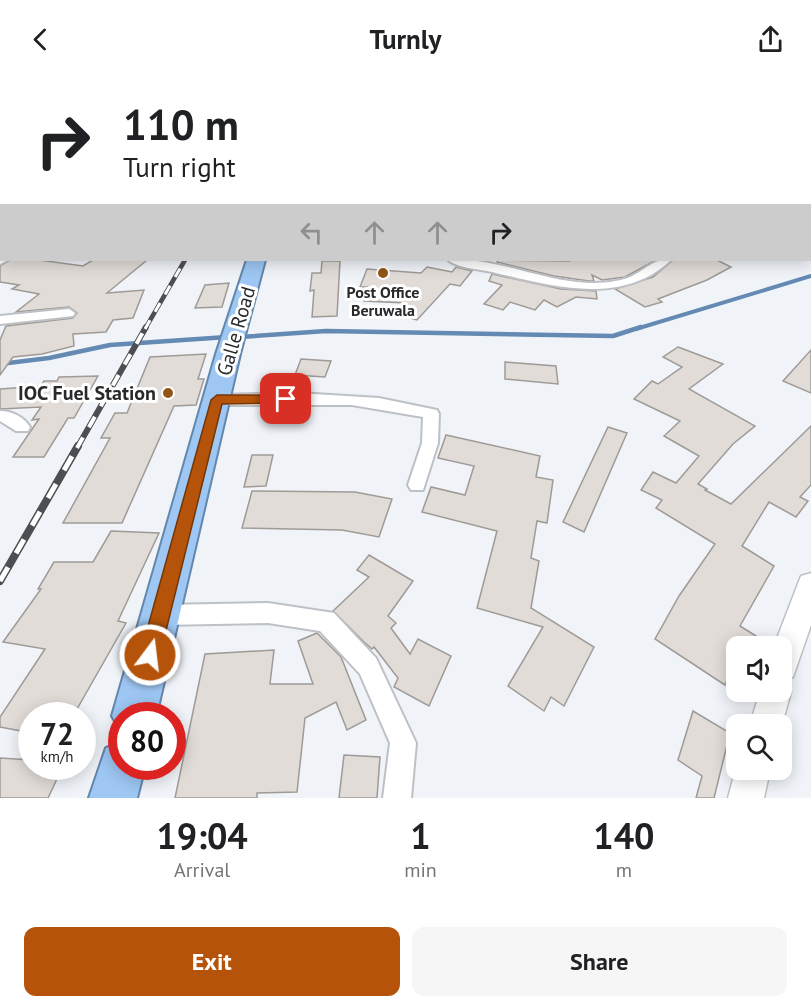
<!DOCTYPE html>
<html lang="en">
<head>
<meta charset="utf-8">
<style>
  body { margin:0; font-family:"PT Sans",sans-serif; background:#f6f6f6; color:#202124; height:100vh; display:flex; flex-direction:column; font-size:22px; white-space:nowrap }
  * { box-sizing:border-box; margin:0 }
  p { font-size:20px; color:#757577 }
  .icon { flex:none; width:33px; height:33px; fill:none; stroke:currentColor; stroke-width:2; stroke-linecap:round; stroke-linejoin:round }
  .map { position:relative; height:720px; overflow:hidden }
  .panel { display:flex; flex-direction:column; background:#fff; flex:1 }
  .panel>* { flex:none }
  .hud { position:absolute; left:0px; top:0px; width:812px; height:183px; box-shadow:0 3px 15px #0003; background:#fff; color:#202124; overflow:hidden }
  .fabs { position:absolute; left:726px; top:558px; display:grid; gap:12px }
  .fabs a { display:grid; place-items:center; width:66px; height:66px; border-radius:12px; background:#fff; box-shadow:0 3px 15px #0003; font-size:30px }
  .speed { position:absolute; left:18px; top:624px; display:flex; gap:12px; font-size:30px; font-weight:700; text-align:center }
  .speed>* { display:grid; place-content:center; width:78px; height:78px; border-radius:50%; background:#fff; box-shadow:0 3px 15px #0003; line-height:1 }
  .speed small { font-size:15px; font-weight:400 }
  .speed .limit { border:9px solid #d22; background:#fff; color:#111 }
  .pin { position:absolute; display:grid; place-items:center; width:51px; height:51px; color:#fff; margin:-26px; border-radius:12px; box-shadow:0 3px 9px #0006 }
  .me { position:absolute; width:66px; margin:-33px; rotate:15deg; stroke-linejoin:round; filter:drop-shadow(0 0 4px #0008) }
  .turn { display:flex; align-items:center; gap:21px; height:126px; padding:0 24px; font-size:27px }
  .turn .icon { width:78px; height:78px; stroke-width:2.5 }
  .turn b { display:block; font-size:42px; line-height:51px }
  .lanes { display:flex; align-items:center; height:57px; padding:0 24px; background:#0003; justify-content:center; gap:30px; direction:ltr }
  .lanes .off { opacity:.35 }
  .eta { display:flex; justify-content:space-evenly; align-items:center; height:102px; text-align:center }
  .eta b { font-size:36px; font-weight:700; line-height:42px }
  .cta { display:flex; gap:12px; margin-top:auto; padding:12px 24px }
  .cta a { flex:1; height:69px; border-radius:12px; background:#b45309; color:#fff; font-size:24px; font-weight:700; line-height:69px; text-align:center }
  .cta a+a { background:#f6f6f6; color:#202124 }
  header { display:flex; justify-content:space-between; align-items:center; height:78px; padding:0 24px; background:#fff; font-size:27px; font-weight:700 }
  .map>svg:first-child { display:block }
</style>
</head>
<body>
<header><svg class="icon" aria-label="back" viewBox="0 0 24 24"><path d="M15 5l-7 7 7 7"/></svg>Turnly<svg class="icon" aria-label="share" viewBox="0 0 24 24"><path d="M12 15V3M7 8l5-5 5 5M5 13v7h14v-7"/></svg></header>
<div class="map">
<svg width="811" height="720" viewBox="0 0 811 720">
  <rect width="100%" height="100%" fill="#f0f4f9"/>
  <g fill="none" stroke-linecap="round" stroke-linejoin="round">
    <path stroke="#648ab4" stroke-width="4" d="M636 251 811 198"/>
    <g stroke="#648ab4" stroke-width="4.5">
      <path d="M240 259 326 253 613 258 641 249"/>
      <path d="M0 286 49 280 110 267 227 259"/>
    </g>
  </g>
  <g fill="#e1dcd8" stroke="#9f9a96" stroke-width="1.5">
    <path d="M10 182H39L83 188 93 182H147L107 215 144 212 133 240 113 242 106 254 73 256 74 268 42 276 13 279 0 297V262L6 248 73 240 77 235 69 229 16 234 39 216 12 211 19 207 0 204V188Z"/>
    <path d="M498 182 570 183 568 182H656L625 199 602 202 592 197 594 203H589L554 198 497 184Z"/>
    <path d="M673 182H717L731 189 707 202 658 221 662 224 645 229 615 211 653 199Z"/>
    <path d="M322 183H340L337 238 312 239 314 212 310 213 312 195H321Z"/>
    <path d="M427 189 452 194 456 189 472 193 460 208 450 206 417 242 395 236 406 225 364 223 367 209H360L367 191 421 195Z"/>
    <path d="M492 196 561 211 596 213 597 221 576 219 557 229 544 222 535 232 510 224 503 232 484 226 502 207 489 203Z"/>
    <path d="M229 205 222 229 195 230 205 207Z"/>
    <path d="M678 269 723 286 689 311 755 348 733 366 698 406 707 411 705 412 731 426 811 348V407L800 419 808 423 796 439 769 424 742 468 774 488 740 548 772 568H736V592L732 589 725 607 655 561 679 518 715 466 656 430 662 422 641 412 653 394 676 405 699 378 664 358 680 343 634 321 652 303 658 306 682 289 663 279Z"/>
    <path d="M811 272V315L783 303Z"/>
    <path d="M206 276 198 301H204L196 327 174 328 122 445H63L110 360H101L115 335H127L150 279Z"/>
    <path d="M301 281 331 283 325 299 295 297Z"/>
    <path d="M505 284 556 288 558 306 505 301Z"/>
    <path d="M98 298 74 340H68L44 379H13L39 341 32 342 41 329 0 331V311L41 308 44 303H57L59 299Z"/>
    <path d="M608 349 627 355 584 454 563 444Z"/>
    <path d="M446 357 540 378 536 399 553 402 547 445 537 443 531 480 539 483 531 530 594 569 564 628 551 619 544 633 508 608 543 549 477 530 497 453 422 434 431 409 465 417 474 388 438 380Z"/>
    <path d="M252 377H273L266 408 244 409Z"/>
    <path d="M252 413 355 414 392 421 379 459 342 452 242 450Z"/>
    <path d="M111 453 159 455 118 543 126 545 73 638H32V655L0 649V639L45 571 3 564 41 511H38L54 484H93Z"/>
    <path d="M369 477 413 503 388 538 396 545 391 550 410 576 418 561 451 578 429 628 394 609 398 600 374 569 372 571 364 564 333 533 369 499 357 492Z"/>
    <path d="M317 555 341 579 366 642 347 652 336 624 305 640 297 714 257 715V720H175L205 576 274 572 270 606H313L298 563Z"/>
    <path d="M693 633 730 655 714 720H696L702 698 678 682Z"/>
    <path d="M344 677 380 679 377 720H339Z"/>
    <path d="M0 680 32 682V688H63L48 720H0Z"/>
  </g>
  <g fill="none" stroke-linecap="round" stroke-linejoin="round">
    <defs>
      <g id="minor">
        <rect x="0" y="140" width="2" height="6"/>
        <rect x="810" y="165" width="1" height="6"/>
        <path d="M0 179 2 182H8L0 186Z"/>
        <path d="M448 182C488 177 544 204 589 205 602 205 618 204 630 199 646 192 653 180 671 182 622 229 551 208 492 194 479 191 457 190 448 182Z"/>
        <path d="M69 231 75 235 73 238 0 246V238Z"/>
        <path d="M298 315 379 320 437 332 439 336 438 365 423 412H411L408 407 422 365 423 339 352 327H217L209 322 217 317Z"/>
        <path d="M0 333C12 333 24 339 30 349L28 353H16L0 343Z"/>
        <path d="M268 525 334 535 376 580 416 665 411 720H383L390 665 360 596 320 553 268 545 160 547 152 544 149 537 152 530 160 527Z"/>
      </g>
      <g id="tertiary">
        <path d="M811 495V547L793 599 784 602 791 614 782 646H750L760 614H782V568H774L801 498Z"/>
        <path d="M736 690 770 692 764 720H728Z"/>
      </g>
      <g id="trunk">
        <path d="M247 182H265L240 276 156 638H122V655L112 638 216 276Z"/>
        <path d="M122 663V688H145L137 720H89L106 670Z"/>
      </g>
    </defs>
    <use href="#minor" stroke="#bdc1c6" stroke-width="4"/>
    <use href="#tertiary" stroke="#bdc1c6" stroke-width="3"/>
    <use href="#trunk" stroke="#6487ac" stroke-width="4"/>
    <use href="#minor" fill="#fff" fill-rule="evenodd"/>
    <use href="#tertiary" fill="#fff" fill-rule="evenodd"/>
    <use href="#trunk" fill="#9ec7f4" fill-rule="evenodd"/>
    <defs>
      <path id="rail-far2" d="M145 251 185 182"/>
      <path id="rail-far1" d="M77 370 146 249"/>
      <path id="rail" d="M0 503 78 368"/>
    </defs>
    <use href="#rail-far2" stroke="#4c4e51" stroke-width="4.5"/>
    <use href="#rail-far1" stroke="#4c4e51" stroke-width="6"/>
    <use href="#rail" stroke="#4c4e51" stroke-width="8"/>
    <use href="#rail-far2" stroke="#fff" stroke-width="3" stroke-dasharray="10" stroke-linecap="butt"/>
    <use href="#rail-far1" stroke="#fff" stroke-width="4" stroke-dasharray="12" stroke-linecap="butt"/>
    <use href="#rail" stroke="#fff" stroke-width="5" stroke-dasharray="16" stroke-linecap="butt"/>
  </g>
  <linearGradient id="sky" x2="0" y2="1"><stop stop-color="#7db4ea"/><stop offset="0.46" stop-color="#f8fafc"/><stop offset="1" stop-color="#f8fafc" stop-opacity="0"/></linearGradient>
  <rect width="811" height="187" fill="url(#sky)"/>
  <path fill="#b45309" stroke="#753606" stroke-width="1.5" d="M217 317H286L292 321 286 325 222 326 160 577 157 584 150 587 143 584 140 577 211 322Z"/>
  <g fill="#925617" stroke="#fff" stroke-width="2">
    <circle cx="383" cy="195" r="6"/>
    <circle cx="168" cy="315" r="6"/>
  </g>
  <g text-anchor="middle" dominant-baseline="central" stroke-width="6" stroke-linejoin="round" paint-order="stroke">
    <g font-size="16" font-weight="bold" fill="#27292b" stroke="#fff">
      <text x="383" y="214">Post Office<tspan x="383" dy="18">Beruwala</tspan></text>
    </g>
    <g font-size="20" fill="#27292b" stroke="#fff">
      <text transform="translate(236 253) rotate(-74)">Galle Road</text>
    </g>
    <g font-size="20" font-weight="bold" fill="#27292b" stroke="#fff" text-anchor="end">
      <text x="156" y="315">IOC Fuel Station</text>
    </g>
  </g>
</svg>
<div class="fabs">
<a><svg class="icon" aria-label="sound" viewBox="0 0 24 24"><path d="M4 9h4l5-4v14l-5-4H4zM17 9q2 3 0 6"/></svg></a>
<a><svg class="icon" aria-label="search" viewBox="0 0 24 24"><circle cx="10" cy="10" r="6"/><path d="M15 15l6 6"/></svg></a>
</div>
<div class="speed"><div>72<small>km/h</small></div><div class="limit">80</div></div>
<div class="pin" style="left:286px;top:321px;background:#d93025"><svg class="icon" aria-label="arrive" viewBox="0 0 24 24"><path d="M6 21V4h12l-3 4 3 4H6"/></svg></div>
<svg class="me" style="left:150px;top:577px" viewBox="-20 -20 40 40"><circle r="17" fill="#b45309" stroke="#fff" stroke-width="3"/><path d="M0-11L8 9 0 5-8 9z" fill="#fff"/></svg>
<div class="hud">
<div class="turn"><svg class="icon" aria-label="right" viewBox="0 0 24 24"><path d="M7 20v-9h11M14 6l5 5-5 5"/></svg><div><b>110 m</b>Turn right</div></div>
<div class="lanes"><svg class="icon off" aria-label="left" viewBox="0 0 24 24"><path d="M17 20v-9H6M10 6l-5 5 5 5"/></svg><svg class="icon off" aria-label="ahead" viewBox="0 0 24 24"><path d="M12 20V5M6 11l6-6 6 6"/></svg><svg class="icon off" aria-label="ahead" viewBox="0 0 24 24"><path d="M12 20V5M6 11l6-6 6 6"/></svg><svg class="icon" aria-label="right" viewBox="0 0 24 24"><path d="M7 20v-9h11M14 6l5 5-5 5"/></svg></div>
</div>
</div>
<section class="panel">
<div class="eta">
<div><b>19:04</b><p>Arrival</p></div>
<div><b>1</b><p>min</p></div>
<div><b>140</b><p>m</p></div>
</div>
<div class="cta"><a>Exit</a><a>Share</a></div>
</section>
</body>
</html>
